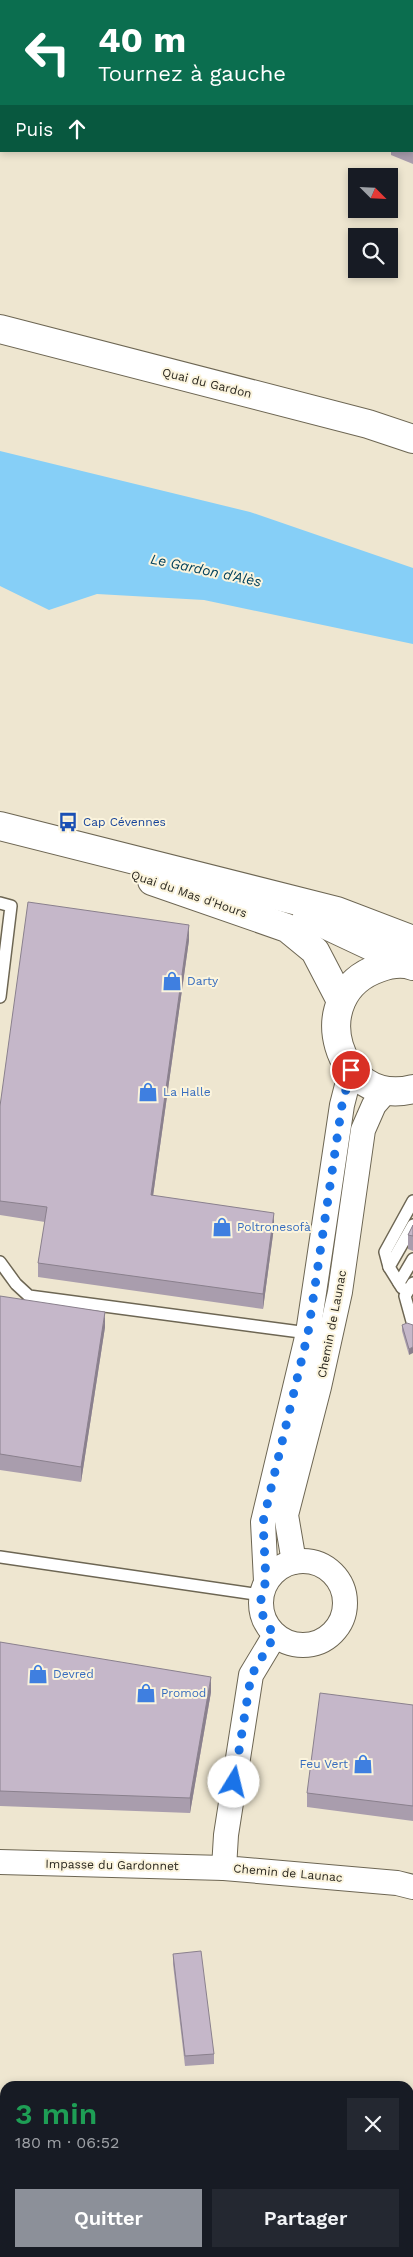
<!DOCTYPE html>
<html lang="fr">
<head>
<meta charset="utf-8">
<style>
  body { margin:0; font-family:"Work Sans",sans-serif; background:#242831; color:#f1f3f6; height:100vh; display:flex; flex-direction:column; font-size:19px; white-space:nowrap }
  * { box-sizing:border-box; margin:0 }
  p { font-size:16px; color:#9ea1a6 }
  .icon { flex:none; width:28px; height:28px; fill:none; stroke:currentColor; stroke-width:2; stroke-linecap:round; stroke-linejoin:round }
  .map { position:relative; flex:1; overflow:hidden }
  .panel { position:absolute; left:0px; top:2081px; width:414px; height:176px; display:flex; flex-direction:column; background:#171b24; border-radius:15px 15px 0 0; box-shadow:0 2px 8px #0003 }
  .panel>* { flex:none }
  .guide { position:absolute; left:0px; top:0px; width:414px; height:152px; box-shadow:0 2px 8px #0003; background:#0b6e4f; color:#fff; overflow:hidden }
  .needle { width:32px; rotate:114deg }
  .tools { position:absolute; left:348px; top:168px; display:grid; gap:10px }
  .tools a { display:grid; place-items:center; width:50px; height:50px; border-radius:0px; background:#171b24; box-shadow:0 2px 8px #0003; font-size:25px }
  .pin { position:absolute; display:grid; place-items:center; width:42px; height:42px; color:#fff; margin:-21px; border:2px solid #fff; border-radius:50%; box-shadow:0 1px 5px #0007 }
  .me { position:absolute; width:55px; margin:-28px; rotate:9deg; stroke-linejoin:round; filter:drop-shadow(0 0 4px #0008) }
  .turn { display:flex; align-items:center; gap:18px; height:105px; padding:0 15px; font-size:22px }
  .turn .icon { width:65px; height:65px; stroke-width:2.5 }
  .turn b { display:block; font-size:35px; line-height:42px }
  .then { display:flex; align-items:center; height:48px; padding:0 15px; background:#0003; gap:10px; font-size:19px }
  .round { display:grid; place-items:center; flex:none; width:52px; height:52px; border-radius:0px; background:#242831 }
  .head { display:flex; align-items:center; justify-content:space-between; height:85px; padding:0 15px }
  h1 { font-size:30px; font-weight:600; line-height:38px; color:#1e9e55 }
  .button { display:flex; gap:10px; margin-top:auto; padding:10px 15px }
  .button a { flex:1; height:58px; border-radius:0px; background:#8c9099; color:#fff; font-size:20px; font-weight:600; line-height:58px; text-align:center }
  .button a+a { background:#242831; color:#f1f3f6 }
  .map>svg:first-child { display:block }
</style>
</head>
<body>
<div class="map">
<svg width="413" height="2257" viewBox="0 0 413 2257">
  <rect width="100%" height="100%" fill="#eee6d0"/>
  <path fill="#86cff7" d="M0 451 250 512 413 568V644L204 600 97 594 49 610 0 586Z"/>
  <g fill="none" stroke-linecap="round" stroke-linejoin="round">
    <defs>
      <g id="lane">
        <path d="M0 903 11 906 0 997"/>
        <path d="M0 1262 16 1284 29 1296 308 1333"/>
        <path d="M389 1267 385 1252 413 1201"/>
        <path d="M399 1283 389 1267 413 1225"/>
        <path d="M413 1283 405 1296 413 1325"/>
        <path d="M402 1288 399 1283 413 1259"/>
        <path d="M0 1557 261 1595"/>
      </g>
      <g id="street">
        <circle cx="303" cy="1603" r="42"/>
        <path d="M294 1562 286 1515 319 1387 340 1292 363 1130 374 1105 387 1090"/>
        <path d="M266 1581 263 1522 308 1333 342 1105 351 1070"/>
        <path d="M275 1635 251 1675 226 1835 224 1868 397 1883 413 1887"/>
        <path d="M0 1862 224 1868"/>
        <path d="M409 2189 413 2187"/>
        <path d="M308 2257 312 2252"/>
      </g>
      <g id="secondary">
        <path d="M0 329 368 424 413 439"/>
        <path d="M0 826 337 911 413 940"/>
        <path d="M152 881 287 928 315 951 341 1001"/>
        <path d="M307 916 409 964"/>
        <path d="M413 966C402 962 390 964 379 968 303 994 337 1109 413 1089"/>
      </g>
    </defs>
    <use href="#lane" stroke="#6d6653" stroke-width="14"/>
    <use href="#street" stroke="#6d6653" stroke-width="26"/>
    <use href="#secondary" stroke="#6d6653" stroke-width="30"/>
    <use href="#lane" stroke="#fff" stroke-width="11"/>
    <use href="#street" stroke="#fff" stroke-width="24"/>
    <use href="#secondary" stroke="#fff" stroke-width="28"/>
    <defs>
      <g id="rail">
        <path d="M0 2112H5"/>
        <path d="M409 2119 413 2120"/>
        <path d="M0 2129H5"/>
        <path d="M409 2136H413"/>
      </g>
    </defs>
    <use href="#rail" stroke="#575247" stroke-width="5.5"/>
    <use href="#rail" stroke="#fbf4dd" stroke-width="4" stroke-dasharray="11" stroke-linecap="butt"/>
  </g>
  <g fill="#a99dad">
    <path d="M413 52V164L391 155V151H412Z"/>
    <path d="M189 940 153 1196 274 1227 263 1309 38 1277V1263L45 1222 0 1215V1106Z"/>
    <path d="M413 1225V1251L408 1249V1235Z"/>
    <path d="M0 1296 105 1327 81 1482 0 1470Z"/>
    <path d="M402 1325H413L409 1355 402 1331Z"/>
    <path d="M0 1642 211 1692 190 1813 0 1806Z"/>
    <path d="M413 1705V1821L307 1807V1793Z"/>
    <path d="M173 1954 214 2054V2064L185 2066 173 1964Z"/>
  </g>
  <g fill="#8a808d">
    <path d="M189 925V940L151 1210V1195Z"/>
    <path d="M274 1213V1227L263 1309V1294Z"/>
    <path d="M105 1312V1327L81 1482V1467Z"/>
    <path d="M413 1347V1353L409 1355V1349Z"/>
    <path d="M211 1677V1692L190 1813V1798Z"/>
    <path d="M3 2176V2186L0 2208V2198Z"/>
    <path d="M271 2252H284L280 2257H267Z"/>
  </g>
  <g fill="#c5b7c9" stroke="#8a808d">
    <path d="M99 0H147V1H98Z"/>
    <path d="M413 52V151L412 150Z"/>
    <path d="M28 902 189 925 151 1195 274 1213 263 1294 38 1263 47 1207 0 1201V1106Z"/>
    <path d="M413 1225V1236L408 1235Z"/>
    <path d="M0 1296 105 1312 81 1467 0 1454Z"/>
    <path d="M407 1323 413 1325V1347L409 1349 402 1325Z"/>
    <path d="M0 1642 211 1677 190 1798 0 1791Z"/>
    <path d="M320 1693 413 1705V1806L307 1793Z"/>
    <path d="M201 1951 214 2054 185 2056 173 1954Z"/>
    <path d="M0 2175 3 2176 0 2198Z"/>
    <path d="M203 2252H271L267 2257H197Z"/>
  </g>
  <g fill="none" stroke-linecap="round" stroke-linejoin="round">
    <path stroke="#1a73e8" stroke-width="9" stroke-dasharray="0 16.2" d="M234 1782 251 1676 275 1635 266 1624 261 1610V1595L266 1581 263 1522 308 1333 342 1105 351 1070"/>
  </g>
  <defs>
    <symbol id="bus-bare" viewBox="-9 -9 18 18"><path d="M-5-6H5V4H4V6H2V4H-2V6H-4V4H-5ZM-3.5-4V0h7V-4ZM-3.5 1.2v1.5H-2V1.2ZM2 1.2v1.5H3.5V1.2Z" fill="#1a4fb4" stroke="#fbf4dd" stroke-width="2.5" paint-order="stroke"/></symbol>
    <symbol id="shop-bare" viewBox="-9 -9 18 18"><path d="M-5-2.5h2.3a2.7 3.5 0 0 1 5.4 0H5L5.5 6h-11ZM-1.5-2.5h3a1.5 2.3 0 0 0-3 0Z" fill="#3f7fe0" stroke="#fbf4dd" stroke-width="2.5" paint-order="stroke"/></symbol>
  </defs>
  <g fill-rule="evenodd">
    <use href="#bus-bare" x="54" y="808" width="28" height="28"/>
    <use href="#shop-bare" x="158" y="967" width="28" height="28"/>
    <use href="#shop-bare" x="134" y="1078" width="28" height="28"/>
    <use href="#shop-bare" x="208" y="1213" width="28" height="28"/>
    <use href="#shop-bare" x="24" y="1660" width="28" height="28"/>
    <use href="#shop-bare" x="132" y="1679" width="28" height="28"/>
    <use href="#shop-bare" x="349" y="1750" width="28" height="28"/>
  </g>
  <g text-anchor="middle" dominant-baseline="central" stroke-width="4" stroke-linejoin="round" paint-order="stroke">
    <g font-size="12" fill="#29261e" stroke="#fbf4dd">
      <text transform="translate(207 383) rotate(14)">Quai du Gardon</text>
      <text transform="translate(189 894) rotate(19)">Quai du Mas d'Hours</text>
      <text transform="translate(332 1324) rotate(-79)">Chemin de Launac</text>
      <text transform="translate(112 1865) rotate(1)">Impasse du Gardonnet</text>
      <text transform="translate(288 1873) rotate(5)">Chemin de Launac</text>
    </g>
    <g font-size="12" fill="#164399" stroke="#fbf4dd" text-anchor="start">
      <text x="83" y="822">Cap Cévennes</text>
    </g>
    <g font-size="12" fill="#366cbe" stroke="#fbf4dd" text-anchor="start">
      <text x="187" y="981">Darty</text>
      <text x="163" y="1092">La Halle</text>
      <text x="237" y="1227">Poltronesofà</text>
      <text x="53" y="1674">Devred</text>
      <text x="161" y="1693">Promod</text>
      <text x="348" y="1764" text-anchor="end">Feu Vert</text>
    </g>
    <g font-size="14" font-style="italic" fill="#00405b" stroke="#fbf4dd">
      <text transform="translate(206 570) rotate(12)">Le Gardon d'Alès</text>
    </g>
  </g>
</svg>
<div class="tools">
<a><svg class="needle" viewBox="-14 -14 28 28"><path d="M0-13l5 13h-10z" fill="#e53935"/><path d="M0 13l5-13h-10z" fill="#9ea1a6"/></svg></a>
<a><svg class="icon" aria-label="search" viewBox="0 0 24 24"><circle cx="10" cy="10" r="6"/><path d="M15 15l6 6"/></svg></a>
</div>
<div class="pin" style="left:351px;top:1070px;background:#d93025"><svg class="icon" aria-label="arrive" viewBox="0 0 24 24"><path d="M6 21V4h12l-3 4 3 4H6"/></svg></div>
<svg class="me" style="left:234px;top:1782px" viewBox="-20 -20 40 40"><circle r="19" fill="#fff"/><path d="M0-13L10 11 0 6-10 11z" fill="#1a73e8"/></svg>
<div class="guide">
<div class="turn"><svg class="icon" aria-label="left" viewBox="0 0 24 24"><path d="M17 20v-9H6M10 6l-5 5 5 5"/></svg><div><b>40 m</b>Tournez à gauche</div></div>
<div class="then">Puis<svg class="icon" aria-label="ahead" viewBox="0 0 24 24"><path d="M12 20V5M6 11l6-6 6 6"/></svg></div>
</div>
<section class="panel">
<div class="head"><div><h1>3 min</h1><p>180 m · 06:52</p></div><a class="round"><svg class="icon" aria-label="close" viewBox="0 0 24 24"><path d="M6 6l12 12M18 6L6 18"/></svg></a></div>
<div class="button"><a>Quitter</a><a>Partager</a></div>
</section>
</div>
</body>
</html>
